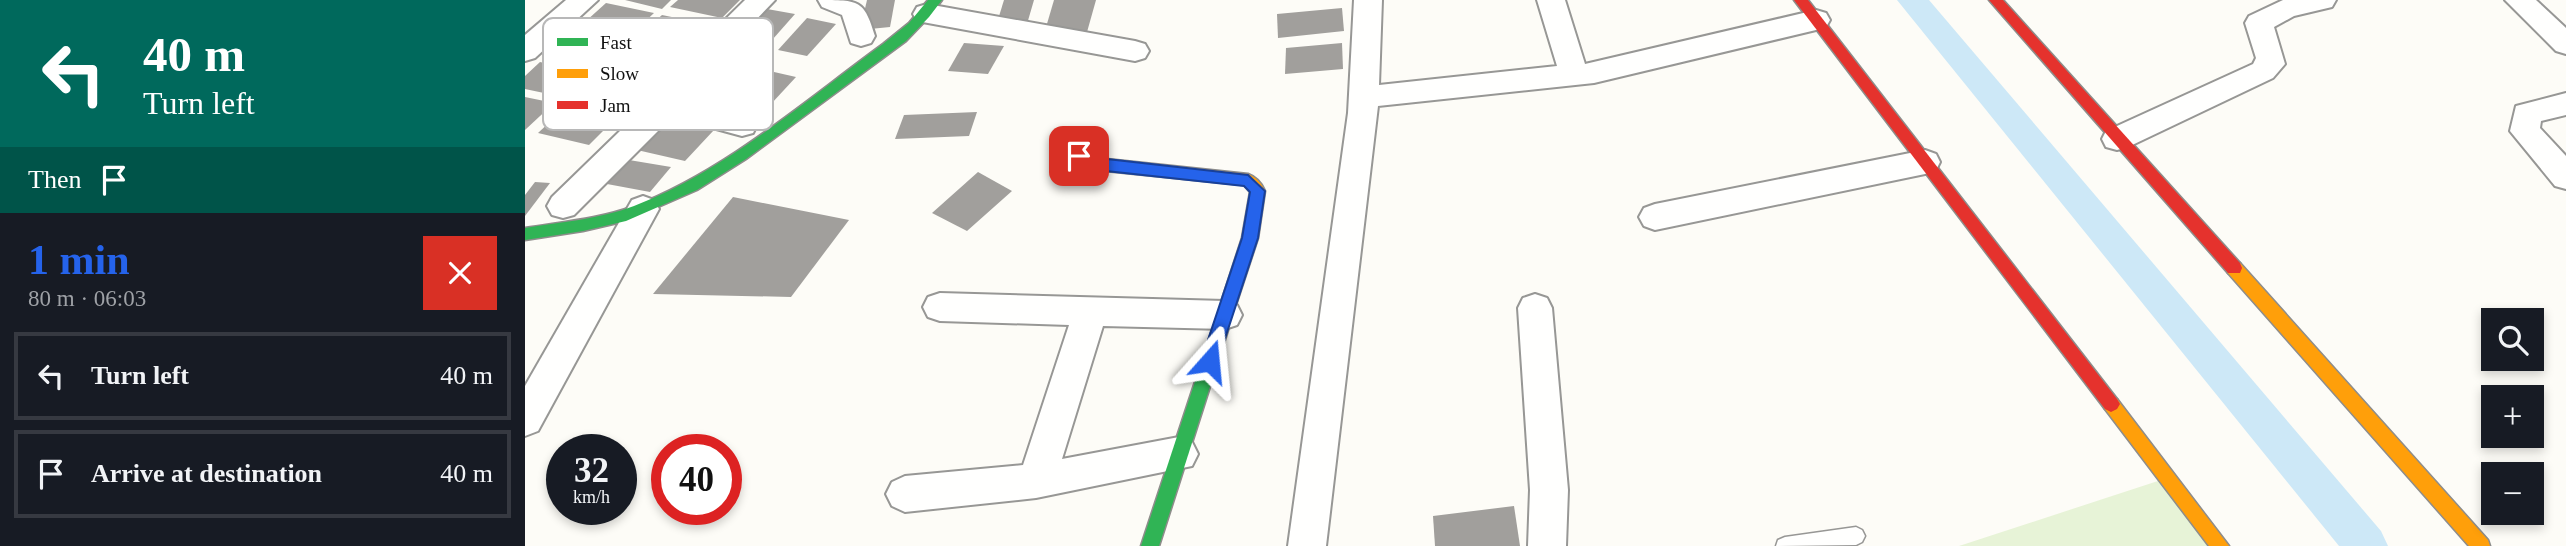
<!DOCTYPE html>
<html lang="en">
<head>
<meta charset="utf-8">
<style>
  body { margin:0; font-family:Georgia,serif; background:#20242c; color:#f1f3f6; height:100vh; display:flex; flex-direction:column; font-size:26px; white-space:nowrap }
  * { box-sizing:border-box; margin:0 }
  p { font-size:23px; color:#9ea1a6 }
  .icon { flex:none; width:38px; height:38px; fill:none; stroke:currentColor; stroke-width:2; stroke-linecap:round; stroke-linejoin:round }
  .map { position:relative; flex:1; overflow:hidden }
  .drawer { display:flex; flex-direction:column; background:#171b24; width:525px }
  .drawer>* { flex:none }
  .top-card { background:#00695c; color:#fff; overflow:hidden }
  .tools { position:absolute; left:1956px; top:308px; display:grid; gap:14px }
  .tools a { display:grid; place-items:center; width:63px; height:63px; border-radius:0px; background:#171b24; box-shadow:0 4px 10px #0003; font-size:35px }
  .speed { position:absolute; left:21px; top:434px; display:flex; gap:14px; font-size:35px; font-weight:700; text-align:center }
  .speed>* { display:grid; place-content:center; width:91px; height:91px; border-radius:50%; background:#171b24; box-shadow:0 4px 10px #0003; line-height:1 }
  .speed small { font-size:18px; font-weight:400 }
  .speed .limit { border:10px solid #d22; background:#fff; color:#111 }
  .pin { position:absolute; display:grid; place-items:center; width:60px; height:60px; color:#fff; margin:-30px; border-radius:14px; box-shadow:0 4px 10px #0006 }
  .me { position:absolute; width:77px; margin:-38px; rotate:18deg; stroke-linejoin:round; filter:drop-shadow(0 0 5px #0008) }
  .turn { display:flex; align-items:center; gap:24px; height:147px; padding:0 28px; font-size:32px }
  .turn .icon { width:91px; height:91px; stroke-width:2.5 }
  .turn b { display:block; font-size:49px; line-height:60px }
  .then { display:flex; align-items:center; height:66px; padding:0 28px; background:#0003; gap:14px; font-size:26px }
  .round { display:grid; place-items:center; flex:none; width:74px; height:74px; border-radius:0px; background:#20242c }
  .summary { display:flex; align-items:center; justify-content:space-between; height:119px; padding:0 28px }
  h1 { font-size:42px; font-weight:800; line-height:52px; color:#2563eb }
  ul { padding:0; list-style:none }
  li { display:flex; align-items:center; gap:21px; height:88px; margin:0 14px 10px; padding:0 14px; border:4px solid #363941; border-radius:0px }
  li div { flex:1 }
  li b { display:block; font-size:26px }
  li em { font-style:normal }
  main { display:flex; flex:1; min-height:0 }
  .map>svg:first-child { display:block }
</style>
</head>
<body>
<main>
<section class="drawer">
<div class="top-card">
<div class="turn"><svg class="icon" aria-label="left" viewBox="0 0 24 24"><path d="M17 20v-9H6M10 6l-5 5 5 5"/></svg><div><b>40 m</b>Turn left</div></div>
<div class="then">Then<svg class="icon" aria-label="arrive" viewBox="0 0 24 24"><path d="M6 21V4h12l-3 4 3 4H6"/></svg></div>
</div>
<div class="summary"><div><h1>1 min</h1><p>80 m · 06:03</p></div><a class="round" style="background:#d93025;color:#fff"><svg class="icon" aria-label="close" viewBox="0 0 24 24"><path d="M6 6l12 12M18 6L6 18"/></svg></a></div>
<ul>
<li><svg class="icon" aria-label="left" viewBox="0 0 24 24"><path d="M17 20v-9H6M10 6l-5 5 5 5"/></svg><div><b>Turn left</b></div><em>40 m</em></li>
<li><svg class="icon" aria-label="arrive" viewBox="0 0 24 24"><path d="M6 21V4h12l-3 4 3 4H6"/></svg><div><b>Arrive at destination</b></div><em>40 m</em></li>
</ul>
</section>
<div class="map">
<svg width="2041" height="546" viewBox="0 0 2041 546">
  <rect width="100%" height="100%" fill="#fdfcf7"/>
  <path fill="#e7f3d7" d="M1636 480 1688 546H1434Z"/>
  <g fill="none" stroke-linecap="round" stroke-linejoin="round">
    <path fill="#cde8f7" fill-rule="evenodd" d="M1372 0H1404L1856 531 1863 546H1814Z"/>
  </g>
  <g fill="#a19f9c">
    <path d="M100 0H146L137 9Z"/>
    <path d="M153 0H215L197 18 145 7Z"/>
    <path d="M342 0H370L365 27 335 30Z"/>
    <path d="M479 0H509L502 24 471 26Z"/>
    <path d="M529 0H571L562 32 519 34Z"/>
    <path d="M81 3 129 13 110 31 61 21Z"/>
    <path d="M817 8 819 31 753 38 752 14Z"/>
    <path d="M242 9 270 14 240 48 212 43Z"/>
    <path d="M137 15 186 25 163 47 114 36Z"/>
    <path d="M282 18 311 24 282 56 253 50Z"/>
    <path d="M439 43 479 46 463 74 423 71Z"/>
    <path d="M817 43 818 69 760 74 761 48Z"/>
    <path d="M15 62 64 73 38 97 0 89V76Z"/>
    <path d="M236 69 271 77 233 118 197 110Z"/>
    <path d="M0 97 29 103 0 130Z"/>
    <path d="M43 105 93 116 64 145 13 133Z"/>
    <path d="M452 112 444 136 370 139 379 115Z"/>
    <path d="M143 119 189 130 160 161 112 150Z"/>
    <path d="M104 160 146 167 125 192 82 184Z"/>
    <path d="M453 172 487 191 442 231 407 213Z"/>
    <path d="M10 182 25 183 0 216V195Z"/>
    <path d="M208 197 324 220 266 297 128 294Z"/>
    <path d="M989 506 995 546H910L908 516Z"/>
  </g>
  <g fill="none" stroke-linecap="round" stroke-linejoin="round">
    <defs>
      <path id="lane" d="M1331 527 1337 530 1340 536 1337 542 1331 545 1251 546 1253 540 1260 537Z"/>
      <g id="street">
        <path d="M41 0H73L10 58 0 61V35Z"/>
        <path d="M220 0H250L176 77 161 99 228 117 232 125 228 133 217 136 147 117 49 215 38 218 27 215 22 206 27 197 130 97 156 63Z"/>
        <path d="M293 0C335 0 339 0 350 36L346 43 336 46 326 43 317 15 297 7Z"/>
        <path d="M829 0H857L854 85 1032 66 1012 0H1040L1060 64 1291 10 1301 13 1305 20 1301 27 1291 30 1069 83 853 106 801 546H763L823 113Z"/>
        <path d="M1758 0H1811L1807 7 1769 16 1749 27 1760 64 1748 78 1603 147 1592 150 1581 147 1577 139 1581 131 1728 64 1731 58 1720 23 1724 16Z"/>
        <path d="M1980 0H2011L2041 28V54L2031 51Z"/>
        <path d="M402 4 610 41 620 44 624 51 620 58 610 61 392 21 388 14 392 7Z"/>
        <path d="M2041 93V115L2016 121 2015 128 2041 156V189L2030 186 1985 131 1991 106Z"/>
        <path d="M1400 150 1411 154 1415 162 1411 170 1400 174 1130 230 1119 226 1114 217 1119 208 1130 204Z"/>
        <path d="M118 196 129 200 134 209 13 431 0 436V386L107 200Z"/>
        <path d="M415 293 700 301 712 305 717 315 712 325 700 329 578 326 537 459 654 437 667 442 673 454 667 466 511 498 380 512 367 506 361 494 367 482 380 476 498 465 544 325 415 321 403 317 398 307 403 297Z"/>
        <path d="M1010 294 1022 298 1027 308 1043 490 1041 546H1003L1005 490 993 308 998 298Z"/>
      </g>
      <g id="fast">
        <path d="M403 0H417L404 17 381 41 221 159 172 190 101 221 58 231 0 240V228C37 222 75 219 109 206 199 172 281 100 358 44L384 23Z"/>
        <path d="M697 317 703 319 705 324 634 546H616L689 324 691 319Z"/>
      </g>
      <g id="slow">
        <path d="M554 150 581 159 723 174C731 177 737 184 740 191L733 238 703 329 697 331 691 329 689 324 717 238 725 192 719 185 581 171 549 160 547 156Z"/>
        <path d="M1709 262 1715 263 1963 540 1965 546H1944L1703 273 1701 268 1703 263Z"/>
        <path d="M1586 396 1592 399 1704 546H1684L1580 409 1577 404 1580 399Z"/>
      </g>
      <g id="jam">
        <path d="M1269 0H1283L1592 399 1595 404 1592 409 1586 412 1580 409Z"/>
        <path d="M1464 0H1478L1715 263 1717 268 1715 273H1703Z"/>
      </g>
    </defs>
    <use href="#lane" stroke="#979795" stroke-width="3"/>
    <use href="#street" stroke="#979795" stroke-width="4"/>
    <use href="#fast" stroke="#8e8d8b" stroke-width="3"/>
    <use href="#slow" stroke="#8e8d8b" stroke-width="3"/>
    <use href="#jam" stroke="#8e8d8b" stroke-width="3"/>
    <use href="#lane" fill="#fffffe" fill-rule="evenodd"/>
    <use href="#street" fill="#fffffe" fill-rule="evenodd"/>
    <use href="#fast" fill="#30b455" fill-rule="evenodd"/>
    <use href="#slow" fill="#ff9f0a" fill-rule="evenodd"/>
    <use href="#jam" fill="#e5322d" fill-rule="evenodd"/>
  </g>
  <path fill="#2563eb" stroke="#184099" stroke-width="2" d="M554 150 582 159 723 175 740 191 733 238 691 366 685 368 676 361 717 238 725 192 719 186 581 171 549 160V152Z"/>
  <rect x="18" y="18" width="230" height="112" rx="10" fill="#fff" stroke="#b8b8b8" stroke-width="2"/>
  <rect x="32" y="38" width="31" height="8" fill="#30b455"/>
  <rect x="32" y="69" width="31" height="9" fill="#ff9f0a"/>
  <rect x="32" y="101" width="31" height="8" fill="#e5322d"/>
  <g font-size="19" fill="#111">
    <text x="75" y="49">Fast</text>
    <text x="75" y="80">Slow</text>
    <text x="75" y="112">Jam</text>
  </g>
</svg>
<div class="tools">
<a><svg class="icon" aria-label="search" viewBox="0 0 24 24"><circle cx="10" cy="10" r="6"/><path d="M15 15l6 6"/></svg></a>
<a>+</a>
<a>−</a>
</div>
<div class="speed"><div>32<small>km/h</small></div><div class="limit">40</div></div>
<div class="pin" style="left:554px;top:156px;background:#d93025"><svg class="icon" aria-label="arrive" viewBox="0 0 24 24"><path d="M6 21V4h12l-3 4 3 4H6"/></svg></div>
<svg class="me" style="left:685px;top:361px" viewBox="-20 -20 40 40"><path d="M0-17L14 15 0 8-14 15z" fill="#2563eb" stroke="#fff" stroke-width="4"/></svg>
</div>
</main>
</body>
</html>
